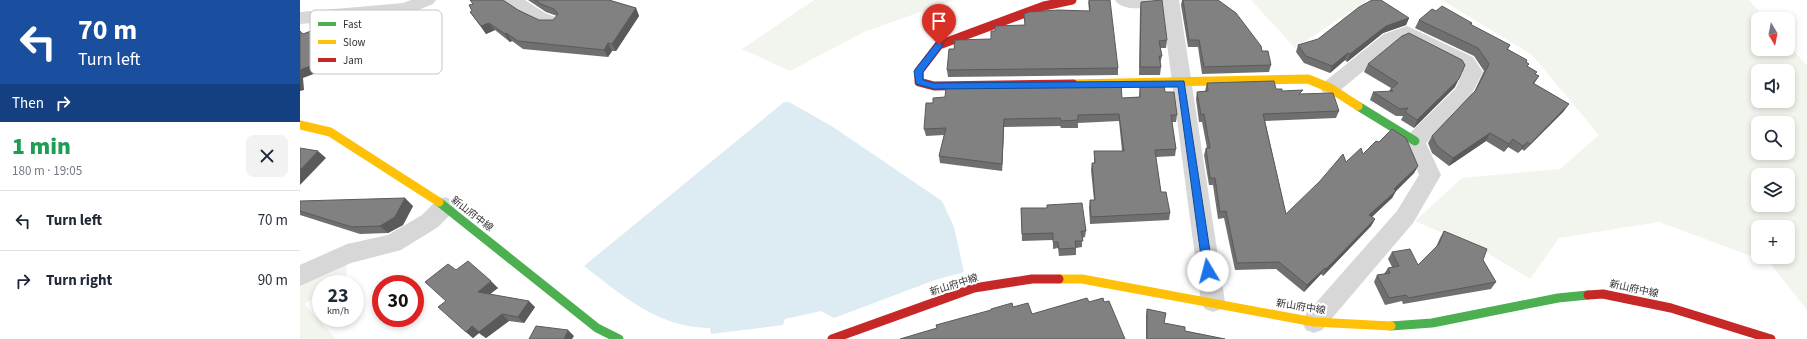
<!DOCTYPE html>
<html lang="en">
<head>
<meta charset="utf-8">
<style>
  body { margin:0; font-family:"Source Sans 3","Noto Sans JP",sans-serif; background:#f2f2f3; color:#1f2937; height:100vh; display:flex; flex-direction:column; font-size:15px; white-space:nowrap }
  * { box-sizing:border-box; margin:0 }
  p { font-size:13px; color:#747a83 }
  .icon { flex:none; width:22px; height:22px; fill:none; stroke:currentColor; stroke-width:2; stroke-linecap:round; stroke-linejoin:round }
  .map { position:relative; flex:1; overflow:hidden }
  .details { display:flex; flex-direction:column; background:#fff; width:300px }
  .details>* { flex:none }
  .guide { background:#1a4fa0; color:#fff; overflow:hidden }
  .needle { width:26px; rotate:170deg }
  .buttons { position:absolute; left:1451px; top:12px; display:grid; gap:8px }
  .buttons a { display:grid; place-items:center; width:44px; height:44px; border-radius:8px; background:#fff; box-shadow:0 2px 6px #0003; font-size:20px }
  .speed { position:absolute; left:12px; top:275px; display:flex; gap:8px; font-size:20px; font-weight:700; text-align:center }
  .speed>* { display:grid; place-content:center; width:52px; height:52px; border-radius:50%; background:#fff; box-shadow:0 2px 6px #0003; line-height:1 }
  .speed small { font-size:10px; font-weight:400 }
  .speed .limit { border:6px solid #d22; background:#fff; color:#111 }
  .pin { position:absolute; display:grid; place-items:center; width:34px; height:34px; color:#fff; margin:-41px -17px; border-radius:50% 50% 50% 0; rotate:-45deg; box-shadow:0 0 4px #0007 }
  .pin .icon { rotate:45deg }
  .me { position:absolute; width:44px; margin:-22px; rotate:352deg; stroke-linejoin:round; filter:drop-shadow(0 0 3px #0008) }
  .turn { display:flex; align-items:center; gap:14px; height:84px; padding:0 12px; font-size:18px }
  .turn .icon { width:52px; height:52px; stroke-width:2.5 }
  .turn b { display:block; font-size:28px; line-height:34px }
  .then { display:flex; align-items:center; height:38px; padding:0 12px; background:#0003; gap:8px; font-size:15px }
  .round { display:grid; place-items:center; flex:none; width:42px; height:42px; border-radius:8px; background:#f2f2f3 }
  .head { display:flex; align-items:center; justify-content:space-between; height:68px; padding:0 12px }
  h1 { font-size:24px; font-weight:800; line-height:30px; color:#1e9e55 }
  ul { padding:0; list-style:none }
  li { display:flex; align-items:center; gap:12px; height:60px; padding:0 12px; border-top:1px solid #e0e1e3 }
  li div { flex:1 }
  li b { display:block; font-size:15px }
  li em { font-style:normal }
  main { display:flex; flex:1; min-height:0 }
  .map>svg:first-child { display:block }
</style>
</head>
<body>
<main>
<section class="details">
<div class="guide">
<div class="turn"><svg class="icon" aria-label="left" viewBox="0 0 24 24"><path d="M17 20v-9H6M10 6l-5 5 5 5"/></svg><div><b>70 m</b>Turn left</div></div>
<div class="then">Then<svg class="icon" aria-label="right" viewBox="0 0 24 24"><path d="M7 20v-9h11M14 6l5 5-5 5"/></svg></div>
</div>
<div class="head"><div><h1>1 min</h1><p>180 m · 19:05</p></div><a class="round"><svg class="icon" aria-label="close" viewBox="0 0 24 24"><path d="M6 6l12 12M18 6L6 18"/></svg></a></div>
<ul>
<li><svg class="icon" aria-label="left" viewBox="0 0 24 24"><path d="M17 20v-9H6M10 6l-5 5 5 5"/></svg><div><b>Turn left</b></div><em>70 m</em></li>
<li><svg class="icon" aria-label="right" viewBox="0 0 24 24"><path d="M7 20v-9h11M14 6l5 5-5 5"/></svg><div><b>Turn right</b></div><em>90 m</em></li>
</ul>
</section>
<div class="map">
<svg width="1507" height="339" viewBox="0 0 1507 339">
  <rect width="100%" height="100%" fill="#fff"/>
  <g fill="#f1f5ed" fill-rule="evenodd">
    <path d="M514 0H654L564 32 490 71 442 49Z"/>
    <path d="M951 0H1068L995 48Z"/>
    <path d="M1142 0H1449L1466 19H1458V49H1488V44L1507 66V310L1470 263 1359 222 1259 238 1230 279 1186 252 1115 221 1162 178 1260 169 1299 135 1232 55ZM1458 71H1488V101H1458ZM1458 123H1488V153H1458ZM1458 175H1488V205H1458ZM1458 227H1488V257H1458Z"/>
    <path d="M47 256 46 279 37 284H21V294L4 304 36 339H0V278Z"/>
  </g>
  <path fill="#ddebf3" d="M484 102H489L533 127 642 201 654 227 664 272 635 280 534 318 521 311 485 319 483 325 411 334 410 328C358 328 322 295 284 266Z"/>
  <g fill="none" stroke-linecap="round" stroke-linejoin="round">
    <g fill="#d7d7d7" fill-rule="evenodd">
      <path d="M111 0H136L133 4 106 15 0 24V12L103 3Z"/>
      <path d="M203 0H225L245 13 258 18 261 22 258 26C240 31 220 13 206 4Z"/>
      <path d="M815 0H879L925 302 921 309 913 312 905 309 901 302 862 6C849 7 823 13 815 0Z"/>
      <path d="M1107 26 1173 57 1183 72 1170 97 1126 143 1141 175 1113 223 1022 330 1014 333 1006 330 1002 322 1006 314 1097 211 1119 175 1105 141 1108 135 1156 88 1163 72 1159 67 1106 39 1098 42 1037 93 1030 95 1023 93 1020 88 1023 83 1084 34Z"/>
      <path d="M145 197 153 200 156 206 153 212 138 227 101 250 51 263 0 286V265L47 244 88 235 122 215 137 200Z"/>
    </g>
    <g stroke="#4caf50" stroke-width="9">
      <path d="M1058 106 1115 141"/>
      <path d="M139 202 297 328 319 339"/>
      <path d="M1091 326 1132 323 1258 298 1288 295"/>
    </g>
    <g stroke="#ffc107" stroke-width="9">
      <path d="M773 84 1008 79 1030 88 1058 106"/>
      <path d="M0 125 30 132 139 202"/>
      <path d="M759 279H782L1014 322 1091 326"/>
    </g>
    <g stroke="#c62828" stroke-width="9">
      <path d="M772 0 744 6 639 45 619 71V82L634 86 773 84"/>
      <path d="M1288 295 1303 294 1371 308 1471 339"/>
      <path d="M532 339 674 288 732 279H759"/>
    </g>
  </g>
  <g fill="#6f6f6f">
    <path d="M228 0H309L336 8 339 16 316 51H312L308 57 223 49 212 41 210 42 195 30 186 34 170 12 218 10 239 20H253L257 16 246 12Z"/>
    <path d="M788 0 818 68V75L648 77 647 70 654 49 691 39 695 31 725 25 724 14 789 11Z"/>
    <path d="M882 0H918L962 51 971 65 969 72 902 74 898 47H888L881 5Z"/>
    <path d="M841 2 867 40 866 48H860L862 56 860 64 861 67 860 75H839L840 10Z"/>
    <path d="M1136 11 1172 23 1171 25 1210 45 1208 49 1229 64 1227 67 1236 75 1239 76 1234 84 1269 104 1263 112 1224 151 1222 149 1218 153 1208 147 1204 152 1186 141 1149 166 1132 153 1128 143 1132 136 1174 92 1184 71 1174 56 1115 28 1119 20Z"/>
    <path d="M1109 18 1106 25 1083 33 1047 62 1045 60 1030 73 1004 63 996 52 998 45Z"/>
    <path d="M1068 64 1155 87 1114 128 1101 120 1103 116H1096L1070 100 1073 92H1089L1091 88 1064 72Z"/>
    <path d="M907 83 976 89 982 91 1002 94 1039 111 1036 118 965 121 986 214 1046 162 1063 154 1118 166 1114 173 1096 191 1092 198 1072 217 1075 219 1071 226 1023 276 1021 274 1004 292 976 269 935 270 924 218 918 219 913 185H909L904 155 906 148H907L902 122H899L896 99 897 92 905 91Z"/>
    <path d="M840 84 865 92 877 115 876 122H872L876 149 875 156 856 157 861 192 870 213 869 220 790 224 789 207 790 200H794L791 170 792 163H794V151H822L819 121 778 123V128H761L760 126 704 127 702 171 640 163 639 156 644 135 626 136 624 129 822 98 839 97Z"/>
    <path d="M0 201 113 206 103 225 88 233 60 234 0 215Z"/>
    <path d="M721 208 786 231 785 237 782 238V247L776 248V255L759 256 758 248 753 249V240L722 241Z"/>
    <path d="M1144 231 1183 260 1196 282 1191 289 1103 304 1102 301 1085 305 1074 282 1077 275 1084 274 1088 268 1092 267 1088 259 1092 252 1118 265 1136 247 1140 238Z"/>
    <path d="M156 270 198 288 190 294 235 307 224 323 209 321 186 338 179 333 173 338 166 332 146 301Z"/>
    <path d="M847 309 864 323 885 331 925 339H846V315Z"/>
  </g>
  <g fill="#5a5a5a">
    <path d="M336 8 339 16 316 51 312 44Z"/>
    <path d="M1109 18 1106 25 1083 33 1047 62 1050 54 1086 26Z"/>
    <path d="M76 22 82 29 90 43 56 58 3 78 4 90 0 91V70Z"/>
    <path d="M189 23 195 30 186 34 181 26Z"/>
    <path d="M206 33 212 41 210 42 205 34Z"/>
    <path d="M308 43 312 51 308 57 304 50Z"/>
    <path d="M1048 53 1045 60 1030 73 1032 66Z"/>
    <path d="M1159 79 1155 87 1114 128 1117 120Z"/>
    <path d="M1269 104 1263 112 1224 151 1230 144Z"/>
    <path d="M704 119V127L702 171V164Z"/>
    <path d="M1190 133 1186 141 1149 166 1153 158Z"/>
    <path d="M1213 139 1208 147 1204 152 1209 144Z"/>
    <path d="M1227 142 1222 149 1218 153 1223 146Z"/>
    <path d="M18 151 26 158 0 185V170Z"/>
    <path d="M1118 166 1114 173 1096 191 1092 198 1066 222 1069 215 1094 189Z"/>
    <path d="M105 198 113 206 103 225 88 233 80 226Z"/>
    <path d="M1075 219 1071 226 1023 276 1026 269Z"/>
    <path d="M1025 268 1021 274 1004 292 1007 285Z"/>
    <path d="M191 281 198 288 185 298 178 292Z"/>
    <path d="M229 301 235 307 224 323 218 317Z"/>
    <path d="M202 314 209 321 186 338 179 333 173 338 166 332 172 326Z"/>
    <path d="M268 330 274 336 272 339H264Z"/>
  </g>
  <g fill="#818181" stroke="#5a5a5a">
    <path d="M170 0H203L218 10 239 20H253L258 14 254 9 241 4 235 0H309L336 8 312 44 308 43 304 50 218 41 206 33 205 34 189 23 181 26 170 12 172 11 169 5 173 4Z"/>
    <path d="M789 0H810L818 68 647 70 649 49H654L655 40 691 39V31H695V26L725 25 724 14 729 12 758 10 790 11Z"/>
    <path d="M862 0 867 40 859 41 862 56H859L861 67H840L841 2Z"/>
    <path d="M883 0H918L936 13 961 46 962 51H968L971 65 904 67 899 40H889Z"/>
    <path d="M1072 0H1081L1109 18 1086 26 1050 54 1048 53 1032 66 1006 56 998 45 1018 39 1059 7Z"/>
    <path d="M1142 6 1172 23 1170 24 1210 45 1207 49 1227 60 1226 62 1229 64 1227 66 1237 72 1235 74 1239 76 1233 83 1269 104 1230 144 1227 142 1223 146 1213 139 1209 144 1190 133 1153 158 1137 146 1132 136 1176 90 1189 64 1178 48 1119 20 1132 9 1136 11Z"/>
    <path d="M54 18 72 24 76 22 84 36 49 51 0 70V31L3 34 37 21 39 25Z"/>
    <path d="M1109 33 1162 60 1165 65 1159 79 1117 120 1105 112 1108 108 1100 109 1073 92 1093 91 1090 90 1098 83 1068 64 1102 36Z"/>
    <path d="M974 81 976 89H982V91L1003 90 999 94 1033 93 1039 111 963 114 986 214 1020 181 1043 154 1046 162 1061 148 1063 154 1076 141 1079 142 1092 129 1106 138 1118 166 1094 189 1096 191 1069 215 1075 219 1026 269 1025 268 1007 285 979 262 937 263 926 211 920 212 915 178H910L906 148H910L904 114 901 115 897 92 908 91 907 83Z"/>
    <path d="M840 84H864L865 92H874L877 115H871L876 149 855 150V151L861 192H866L870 213 791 217 790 200H795L792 163H795L794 151H824L819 114 778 115V120L761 121 760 118 704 119 702 164 639 156 646 128 624 129 626 103H633V98L645 97 646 87 821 85 822 98 840 97Z"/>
    <path d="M0 148 18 151 0 170Z"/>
    <path d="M105 198 95 217 80 226 52 227 0 211V201Z"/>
    <path d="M782 203 786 231H781L783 241H775L776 248 759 249 758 242H753V233L722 234 721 208H747V205Z"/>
    <path d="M1144 231 1187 249 1183 260 1196 282 1108 298 1106 295 1089 298 1077 275 1090 273 1088 268 1099 266 1092 252 1110 249 1118 265 1139 244Z"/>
    <path d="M168 261 191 281 178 292 229 301 218 317 202 314 179 332 172 326 166 332 138 307 146 301 125 282 148 264 156 270Z"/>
    <path d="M787 298 789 302 803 298 804 302 809 301 825 339H600L637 328 636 325 691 310V309L712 303 713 307 728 303 732 314Z"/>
    <path d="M847 309 866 313 864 323 885 327V331L925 339H847Z"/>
    <path d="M236 326 268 330 264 339H229Z"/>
  </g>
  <path fill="#1a73e8" stroke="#114b97" d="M639 42 643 45 623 72V80L634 83 884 81 913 271 912 274H905L903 271 878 87 634 89 616 84 614 71 636 43Z"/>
  <g text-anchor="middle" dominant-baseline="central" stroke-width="4" stroke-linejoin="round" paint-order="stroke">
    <g font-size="10" fill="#333" stroke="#fff">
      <text transform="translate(172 214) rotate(38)">新山府中線</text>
      <text transform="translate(654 285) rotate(-18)">新山府中線</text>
      <text transform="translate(1334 289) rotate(12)">新山府中線</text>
      <text transform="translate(1001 307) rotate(9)">新山府中線</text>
    </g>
  </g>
  <rect x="10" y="10" width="132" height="64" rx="6" fill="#fff" stroke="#c2c2c2" stroke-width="1"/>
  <rect x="18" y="22" width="18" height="4" fill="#4caf50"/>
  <rect x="18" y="40" width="18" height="4" fill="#ffc107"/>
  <rect x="18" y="58" width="18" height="4" fill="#c62828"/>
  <g font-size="11" fill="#333">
    <text x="43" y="28">Fast</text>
    <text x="43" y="46">Slow</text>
    <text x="43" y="64">Jam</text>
  </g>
</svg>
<div class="buttons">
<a><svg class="needle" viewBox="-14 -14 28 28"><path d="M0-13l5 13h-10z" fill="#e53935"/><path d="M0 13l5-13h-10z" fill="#747a83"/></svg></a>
<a><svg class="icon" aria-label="sound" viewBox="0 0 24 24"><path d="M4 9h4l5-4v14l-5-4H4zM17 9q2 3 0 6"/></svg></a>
<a><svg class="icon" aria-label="search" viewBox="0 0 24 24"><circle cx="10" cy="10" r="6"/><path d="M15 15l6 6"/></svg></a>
<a><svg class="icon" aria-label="layers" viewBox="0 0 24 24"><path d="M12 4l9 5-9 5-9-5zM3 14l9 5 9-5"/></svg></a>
<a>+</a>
</div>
<div class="speed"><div>23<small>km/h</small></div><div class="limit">30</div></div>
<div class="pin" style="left:639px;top:45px;background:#d93025"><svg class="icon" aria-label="arrive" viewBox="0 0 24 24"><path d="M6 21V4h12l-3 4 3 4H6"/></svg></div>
<svg class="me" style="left:908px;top:271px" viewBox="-20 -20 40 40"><circle r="19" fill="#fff"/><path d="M0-13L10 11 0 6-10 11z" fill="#1a73e8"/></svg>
</div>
</main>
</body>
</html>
